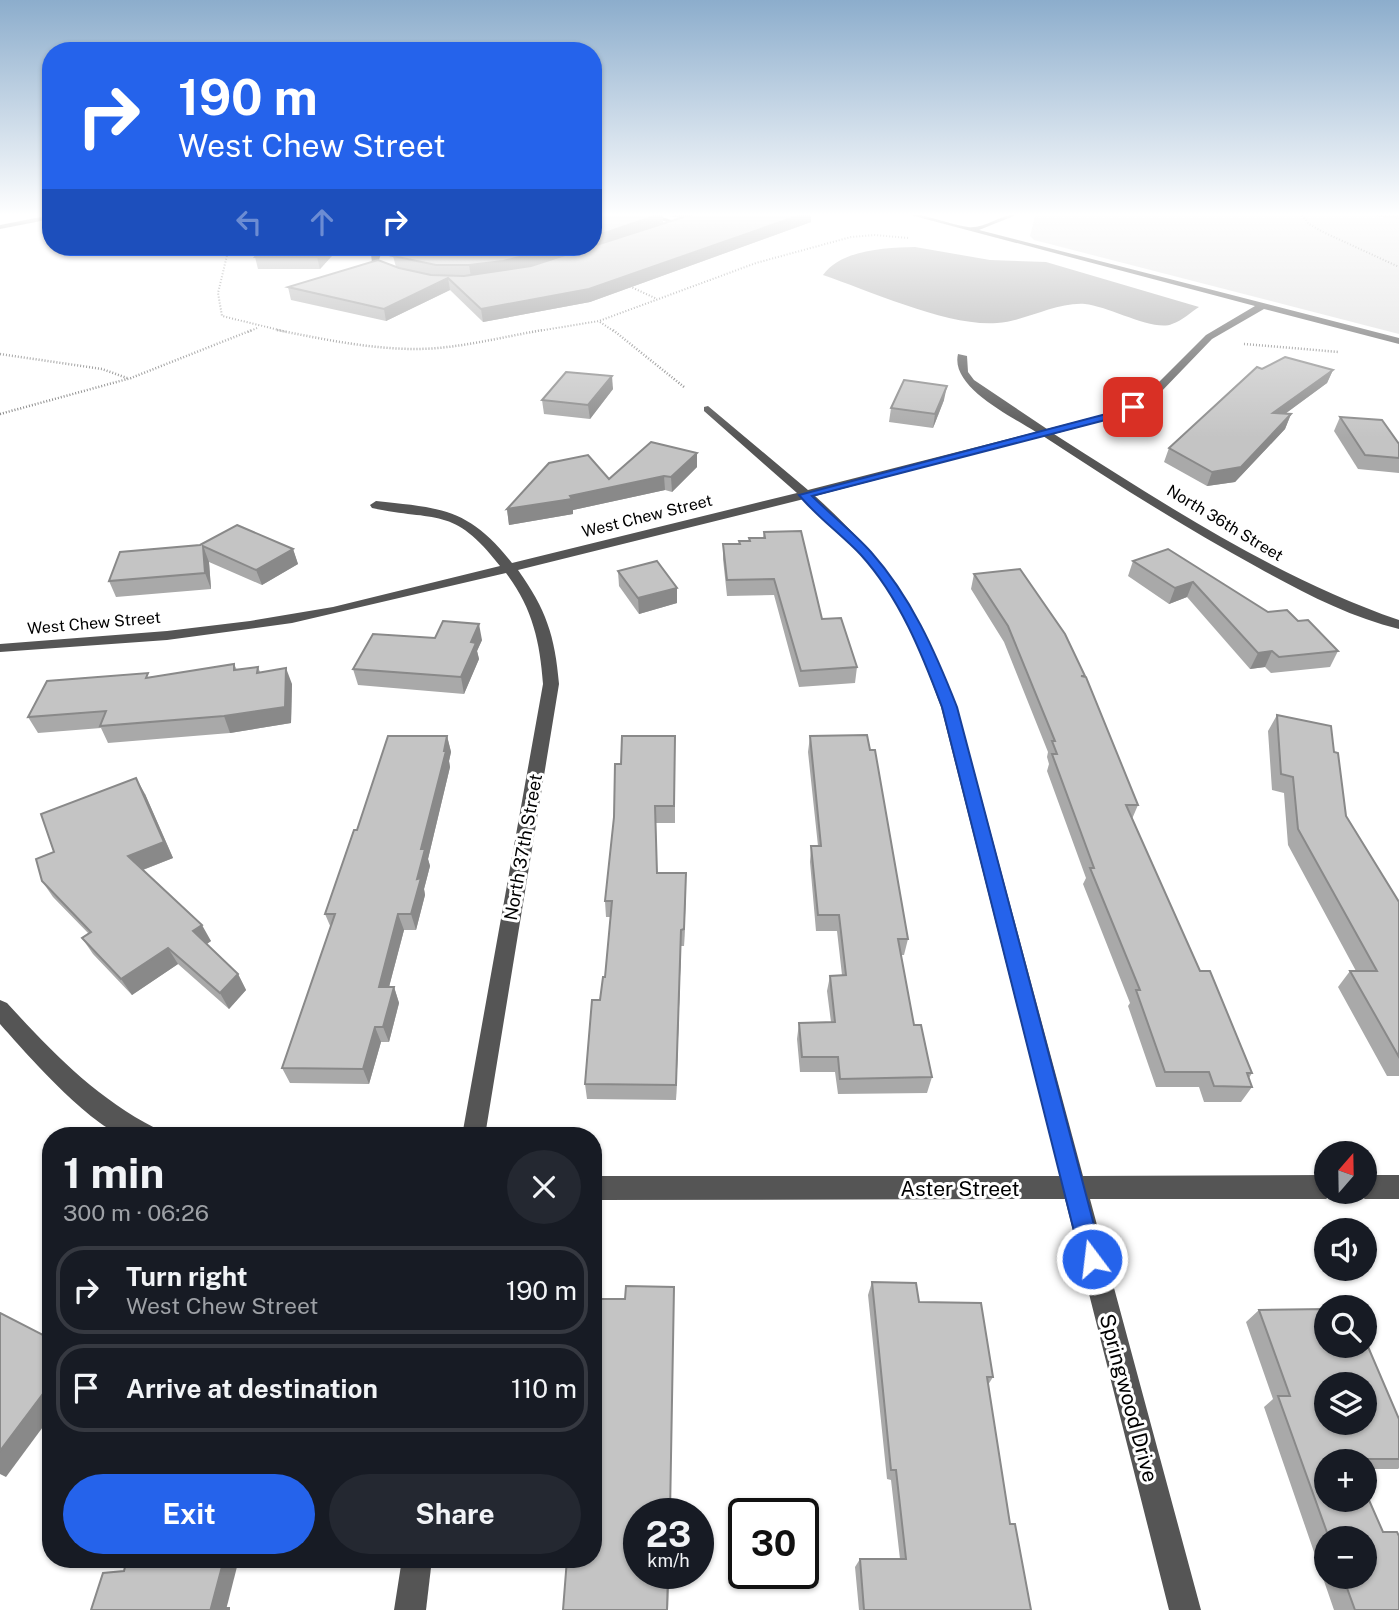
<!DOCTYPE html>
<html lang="en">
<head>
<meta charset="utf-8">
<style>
  body { margin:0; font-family:"Public Sans",sans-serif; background:#242831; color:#f1f3f6; height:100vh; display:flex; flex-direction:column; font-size:26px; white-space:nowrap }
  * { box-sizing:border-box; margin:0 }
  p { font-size:23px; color:#9ea1a6 }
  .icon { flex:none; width:38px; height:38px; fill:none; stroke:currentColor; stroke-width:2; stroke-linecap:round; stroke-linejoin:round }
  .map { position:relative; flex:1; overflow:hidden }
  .side { position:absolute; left:42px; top:1127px; width:560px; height:441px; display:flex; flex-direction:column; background:#171b24; border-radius:28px; box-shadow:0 2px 5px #0004 }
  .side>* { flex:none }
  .guide { position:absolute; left:42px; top:42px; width:560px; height:214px; border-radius:28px; box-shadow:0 2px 5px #0004; background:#2563eb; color:#fff; overflow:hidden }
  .needle { width:46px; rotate:20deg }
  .tools { position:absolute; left:1314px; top:1141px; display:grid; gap:14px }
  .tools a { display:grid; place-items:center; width:63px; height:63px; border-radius:50%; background:#171b24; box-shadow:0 2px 5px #0004; font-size:35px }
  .speed { position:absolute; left:623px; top:1498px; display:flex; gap:14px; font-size:35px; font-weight:700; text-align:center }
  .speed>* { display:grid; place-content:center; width:91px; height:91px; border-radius:50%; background:#171b24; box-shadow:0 2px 5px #0004; line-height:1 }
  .speed small { font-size:18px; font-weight:400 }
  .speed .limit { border:4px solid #111; border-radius:10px; background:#fff; color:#111 }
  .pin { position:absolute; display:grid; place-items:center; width:60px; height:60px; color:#fff; margin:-30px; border-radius:14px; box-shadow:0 4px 10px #0006 }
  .me { position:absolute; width:77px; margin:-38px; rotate:345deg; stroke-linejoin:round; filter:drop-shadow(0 0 5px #0008) }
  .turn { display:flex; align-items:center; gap:24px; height:147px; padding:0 21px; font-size:32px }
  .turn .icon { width:91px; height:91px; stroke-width:2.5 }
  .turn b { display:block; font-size:49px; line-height:60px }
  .lanes { display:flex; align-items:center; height:66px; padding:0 21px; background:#0003; justify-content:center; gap:35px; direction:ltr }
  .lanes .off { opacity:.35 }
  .round { display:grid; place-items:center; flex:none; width:74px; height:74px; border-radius:37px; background:#242831 }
  .headline { display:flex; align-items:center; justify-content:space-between; height:119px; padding:0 21px }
  h1 { font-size:42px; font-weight:700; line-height:52px }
  .action { display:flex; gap:14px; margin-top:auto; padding:14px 21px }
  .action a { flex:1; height:80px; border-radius:42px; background:#2563eb; color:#fff; font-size:28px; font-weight:700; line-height:80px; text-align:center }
  .action a+a { background:#242831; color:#f1f3f6 }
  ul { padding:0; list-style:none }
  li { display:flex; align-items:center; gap:21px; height:88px; margin:0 14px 10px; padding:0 7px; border:4px solid #363941; border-radius:28px }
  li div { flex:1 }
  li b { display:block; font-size:26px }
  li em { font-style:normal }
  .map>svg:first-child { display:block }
</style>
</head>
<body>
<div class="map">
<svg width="1399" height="1610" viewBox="0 0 1399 1610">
  <rect width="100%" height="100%" fill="#fff"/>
  <path fill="#dcdcdc" d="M1036 213H1399V334L1034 240 1030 236Z"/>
  <path fill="#a3a3a3" d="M915 247 990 260 1046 262 1199 307C1191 312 1182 321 1172 324 1154 332 1108 306 1085 304 1056 302 1026 321 997 323 949 327 870 291 823 275 842 249 886 248 915 247Z"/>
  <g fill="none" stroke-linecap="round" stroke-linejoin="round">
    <path fill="#a3a3a3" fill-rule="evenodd" d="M1365 213 1399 215V219L1368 215Z"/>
    <g stroke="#777" stroke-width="2" stroke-dasharray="1 2" stroke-linecap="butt">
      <path d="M1300 213 1309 224 1321 231 1399 267"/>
      <path d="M229 247 218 293 222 316 287 332"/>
      <path d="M627 285 657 299"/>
      <path d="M600 322 615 332"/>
      <path d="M248 332 257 328"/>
      <path d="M532 332 599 321 756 263 851 237 874 235 909 238"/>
    </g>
    <g stroke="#777" stroke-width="2.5" stroke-dasharray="1 2" stroke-linecap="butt">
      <path d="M277 330C322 339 370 349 415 349 458 349 501 337 543 330"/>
      <path d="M613 330 684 387"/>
      <path d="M1244 344 1339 352"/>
      <path d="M0 354 102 369 127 378"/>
      <path d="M0 414 131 378 252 330"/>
    </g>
    <g fill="#555" fill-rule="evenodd">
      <path d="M638 213H649L681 223 677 225Z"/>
      <path d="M903 213C925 213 946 224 968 227 985 229 1003 213 1021 213L979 230 1399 338V344L1264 309 1212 339 1157 396 1117 417 1054 434C1164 504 1275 577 1399 620V629C1350 617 1302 592 1257 567 1184 527 1113 482 1043 436L815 496C890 564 921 613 957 707L1083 1176 1326 1175V1192H1336L1326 1199H1090L1201 1610H1169L1065 1199 593 1200V1176H1060L941 707C924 660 906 612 875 572 854 545 829 522 804 499L518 570C546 609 555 636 559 684L485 1136H462L543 684C540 641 532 607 506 573L292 623 167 640 0 652V644L167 631 250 621 333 607 500 566C453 505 436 522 372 508L370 505 376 501C441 508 469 508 512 563L797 493 704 411V407L708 406 808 490 1036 432C1011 416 950 387 958 354L967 356 968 372 974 380 1047 429 1109 413 1149 392 1206 335 1255 306Z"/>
      <path d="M51 215V219L0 229V225Z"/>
      <path d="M375 247H383L379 260 398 271V275H392L372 263 371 254Z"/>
      <path d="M0 1000 7 1003C52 1052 95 1097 155 1128L158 1136C148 1136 136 1138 126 1136 92 1129 24 1051 0 1024Z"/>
      <path d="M1365 1175H1399V1199H1365L1357 1195 1355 1192H1365Z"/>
      <path d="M402 1559H432L426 1610H394Z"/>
    </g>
  </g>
  <g fill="#a9a9a9" fill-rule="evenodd">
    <path d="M593 213H811V222L590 302 483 322 450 290 386 321 291 300 288 287 396 267 393 256ZM663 215 680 218 663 224Z"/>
    <path d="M263 247H340L320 269H258L255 257Z"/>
    <path d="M1262 369 1333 370 1327 383 1285 414H1291L1285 429 1235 482 1207 486 1164 462 1169 448Z"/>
    <path d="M613 389 590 419 544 414 542 400Z"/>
    <path d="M944 400 933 428 889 422 891 408Z"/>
    <path d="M1340 417 1399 444V473L1358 469 1334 431Z"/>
    <path d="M697 453V467L672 492 665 490 573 510V514L509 525 507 509Z"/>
    <path d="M764 532 822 619 857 667 855 683 799 687 774 595 727 596 723 559V544H739L749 541V538H763Z"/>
    <path d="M200 545 293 549 298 564 262 585 209 562 211 589 116 597 109 581Z"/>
    <path d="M1168 549 1268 612 1298 621 1338 651 1330 667 1271 673 1265 667 1250 669 1187 597 1169 604 1128 576 1133 561Z"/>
    <path d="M618 571 677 603 639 614 619 586Z"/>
    <path d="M974 574 1085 676 1138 805 1132 819 1200 971 1252 1073 1249 1078 1252 1087 1241 1102H1204L1199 1087H1156L1128 1006 1130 1003 1083 884 1086 878 1047 771 1049 764 1047 757 1048 752 1004 642 971 589Z"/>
    <path d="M435 638 482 640 477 651 479 659 464 694 358 685 353 669Z"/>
    <path d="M234 664 237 670 258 667 260 672 292 684 291 723 230 733 108 743 101 728 38 733 28 717 150 677Z"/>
    <path d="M1277 715 1334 752 1346 816 1399 902V1076H1387L1338 987 1350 971H1356L1288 845 1284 793 1272 790 1268 731Z"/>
    <path d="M447 736 451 752 449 761 450 767 428 859 430 866 424 889 425 895 416 930H404L389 987H394L399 1003 389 1042H381L369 1084 290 1083 282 1068 331 928 325 914 357 830Z"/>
    <path d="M810 736 908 939 904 955H901L914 1025 932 1077 927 1093 838 1094 835 1072H800L797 1039 799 1023 831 1022 827 991 830 976 842 975 837 931H816L810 862 811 846H818L808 752Z"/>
    <path d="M675 752V823H656L657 873H686L684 946H681L676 1100 587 1099 585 1084 600 1000 605 977 611 917H606L605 901 621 764Z"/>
    <path d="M145 794 173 858 143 870 211 941 207 944 238 974 246 990 229 1009 178 964 132 995 93 954 82 938 89 934 53 897 42 881 54 852Z"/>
    <path d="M872 1282 919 1302 993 1377 988 1385 1010 1524 1031 1610H859L855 1567 860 1559H900L891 1480 887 1479 868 1295Z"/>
    <path d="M1259 1310 1326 1346 1399 1459V1468L1398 1469H1365V1461H1326L1383 1532 1399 1610H1334L1264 1407 1273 1399 1246 1322ZM1326 1538H1365V1577H1326Z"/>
  </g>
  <g fill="#898989">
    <path d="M663 213V224L574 256 505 273 471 277 469 265 561 247H593V237Z"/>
    <path d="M679 213H700L679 218Z"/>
    <path d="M806 213H811V222L590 302 483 322 481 309Z"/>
    <path d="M327 247H340L320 269 317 257Z"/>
    <path d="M448 278 450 290 386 321 384 309Z"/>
    <path d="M1333 370 1327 383 1267 427 1273 413Z"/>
    <path d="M612 376 613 389 590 419 588 405Z"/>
    <path d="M947 386 944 400 933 428 935 414Z"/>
    <path d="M1291 414 1285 429 1235 482 1207 486 1212 472Z"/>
    <path d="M697 453V467L672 492 671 477Z"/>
    <path d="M664 476 665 490 573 510V514L509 525 507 509Z"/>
    <path d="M203 546 209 562 211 589 205 573Z"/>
    <path d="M293 549 298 564 262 585 256 570Z"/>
    <path d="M1193 582 1187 597 1169 604 1175 588Z"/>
    <path d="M677 588V603L639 614 638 598Z"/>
    <path d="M479 624 482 640 477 651 479 659 464 694 461 677 471 642Z"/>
    <path d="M1272 651 1265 667 1250 669 1258 653Z"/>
    <path d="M286 668 292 684 291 723 230 733 224 716Z"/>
    <path d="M447 736 451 752 449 761 450 767 428 859 430 866 424 889 425 895 416 930 411 914 421 849Z"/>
    <path d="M136 778 145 794 173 858 137 872 128 856Z"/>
    <path d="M686 873V889L684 946V929Z"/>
    <path d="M398 914 404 930 385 1002 379 987Z"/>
    <path d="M202 925 211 941 202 947 193 931Z"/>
    <path d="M681 930V946L676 1100V1085Z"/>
    <path d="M168 948 178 964 132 995 121 979Z"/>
    <path d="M238 974 246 990 229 1009 220 993Z"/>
    <path d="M394 987 399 1003 389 1042 383 1027Z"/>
    <path d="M375 1027 381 1042 369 1084 363 1069Z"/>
    <path d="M51 1383V1416L6 1477 0 1474V1451Z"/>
    <path d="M224 1559H239L226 1610 211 1608Z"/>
    <path d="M668 1573H669L668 1610H667Z"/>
  </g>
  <g fill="#c4c4c4" stroke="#898989" stroke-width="2" fill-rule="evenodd">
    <path d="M593 213H663L593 237Z"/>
    <path d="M696 213H806L589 289 481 309 448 278 384 309 288 287 378 260 399 268 431 275 464 276 531 266Z"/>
    <path d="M263 247H327L317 257H255Z"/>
    <path d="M422 247H561L503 261 469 265H436L393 256Z"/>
    <path d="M1285 357 1333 370 1273 413 1291 414 1241 467 1212 472 1169 448 1257 367 1262 369Z"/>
    <path d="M566 372 612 376 588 405 542 400Z"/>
    <path d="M904 380 947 386 935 414 891 408Z"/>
    <path d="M1340 417 1382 420 1399 444V458L1365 455Z"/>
    <path d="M651 442 697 453 671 477 664 476 570 496 572 499 507 509 549 463 588 455 609 479Z"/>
    <path d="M237 525 293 549 256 570 203 546 205 573 109 581 120 552 200 545Z"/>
    <path d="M801 531 822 619 841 618 857 667 801 671 774 579 727 580 723 544H740L739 541H750L749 538H765L764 532Z"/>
    <path d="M1168 549 1268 612 1287 610 1298 621 1308 620 1338 651 1279 657 1272 651 1258 653 1193 582 1175 588 1133 561Z"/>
    <path d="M657 561 677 588 638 598 618 571Z"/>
    <path d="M1020 569 1065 634 1085 676H1081L1086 677 1138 805H1126L1200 971H1210L1252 1073H1247L1252 1087 1214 1086 1209 1072H1165L1136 990H1140L1090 868H1094L1052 754H1057L1052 741H1055L1008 626 974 574Z"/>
    <path d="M443 621 479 624 471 642 476 643 461 677 353 669 373 634 435 638Z"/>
    <path d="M234 664V670L258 667 257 673 286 668 285 707 224 716 100 726 106 711 28 717 47 681 148 673 146 678Z"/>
    <path d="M1277 715 1331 726 1334 752 1338 753 1346 816 1399 902V1057L1350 971H1377L1298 829 1293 777 1281 774Z"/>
    <path d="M867 735 870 750H875L908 939H898L914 1025H921L932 1077 840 1079 838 1057H802L799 1023 835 1022 830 976 846 975 839 915H818L811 846H821L810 736Z"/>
    <path d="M388 736H447L444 751H446L421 849H425L417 879 421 878 411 914H398L379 987H394L383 1027H375L363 1069 282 1068 335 914H325L354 830H357Z"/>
    <path d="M622 736H675L674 806H655L657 873H686L684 929 681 930 676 1085 585 1084 592 1000H600L603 977H605L612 901H605L614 817 615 764H621Z"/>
    <path d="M136 778 164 842 128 856 202 925 193 931 238 974 220 993 168 948 121 979 82 938 91 932 42 881 36 859 54 852 41 814Z"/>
    <path d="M872 1282 916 1283 919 1302 981 1303 993 1377H987L1010 1524H1015L1031 1610H864L860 1559H906L896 1470H891Z"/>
    <path d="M626 1286 674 1287 670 1514H639V1573H668L667 1610H563L567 1559H593V1299H625Z"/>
    <path d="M1326 1309V1346H1365V1342H1366L1399 1419V1459H1351L1352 1461H1326V1500H1365V1491L1383 1532H1397L1399 1536V1610H1355L1343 1577H1365V1538H1329L1278 1396H1290L1259 1310ZM1326 1384H1365V1423H1326Z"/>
    <path d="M0 1313 51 1339V1383L0 1451Z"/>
    <path d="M127 1559H224L211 1608H229V1610H91L103 1573 124 1571Z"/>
  </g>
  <linearGradient id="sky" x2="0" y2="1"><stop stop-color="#8cadcc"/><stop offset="0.49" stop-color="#fff"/><stop offset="1" stop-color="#fff" stop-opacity="0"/></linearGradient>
  <rect width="1399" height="438" fill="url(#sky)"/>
  <path fill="#2563eb" stroke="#184099" stroke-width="2" d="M1133 404H1137V409L1117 417 812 496C831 515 853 532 871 552 911 597 935 651 957 707L1103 1259 1100 1267 1092 1271 1084 1267 1081 1259 942 707C922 654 900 598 861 555 841 534 817 517 799 495L1110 413Z"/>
  <g text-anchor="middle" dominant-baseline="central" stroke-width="6" stroke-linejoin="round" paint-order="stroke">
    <g font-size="16" fill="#000" stroke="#fff">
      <text transform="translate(647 516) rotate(-14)">West Chew Street</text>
      <text transform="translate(1225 523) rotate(31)">North 36th Street</text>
      <text transform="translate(94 623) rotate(-5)">West Chew Street</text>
    </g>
    <g font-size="18" fill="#000" stroke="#fff">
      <text transform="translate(523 847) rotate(-80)">North 37th Street</text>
    </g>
    <g font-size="21" fill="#000" stroke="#fff">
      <text x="960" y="1188">Aster Street</text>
      <text transform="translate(1129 1398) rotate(75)">Springwood Drive</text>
    </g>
  </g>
</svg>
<div class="tools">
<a><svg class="needle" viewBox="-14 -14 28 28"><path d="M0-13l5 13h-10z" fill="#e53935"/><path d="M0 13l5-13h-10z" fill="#9ea1a6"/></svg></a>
<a><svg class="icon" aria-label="sound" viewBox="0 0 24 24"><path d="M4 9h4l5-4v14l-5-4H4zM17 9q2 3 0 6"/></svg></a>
<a><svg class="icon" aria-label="search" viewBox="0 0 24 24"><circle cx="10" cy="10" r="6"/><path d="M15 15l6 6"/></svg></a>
<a><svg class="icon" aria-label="layers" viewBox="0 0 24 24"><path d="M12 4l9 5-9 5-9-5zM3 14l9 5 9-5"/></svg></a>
<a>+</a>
<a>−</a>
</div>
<div class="speed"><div>23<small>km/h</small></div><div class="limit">30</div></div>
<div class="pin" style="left:1133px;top:407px;background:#d93025"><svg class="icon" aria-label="arrive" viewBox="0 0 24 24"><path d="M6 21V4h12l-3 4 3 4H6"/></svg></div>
<svg class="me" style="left:1092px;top:1259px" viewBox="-20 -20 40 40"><circle r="17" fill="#2563eb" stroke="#fff" stroke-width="3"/><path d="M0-11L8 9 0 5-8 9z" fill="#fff"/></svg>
<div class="guide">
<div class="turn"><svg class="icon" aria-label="right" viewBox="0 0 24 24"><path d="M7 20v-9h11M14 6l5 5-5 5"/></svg><div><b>190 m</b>West Chew Street</div></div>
<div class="lanes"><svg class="icon off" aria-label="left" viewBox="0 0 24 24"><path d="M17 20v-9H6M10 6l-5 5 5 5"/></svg><svg class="icon off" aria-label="ahead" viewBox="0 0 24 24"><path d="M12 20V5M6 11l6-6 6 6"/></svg><svg class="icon" aria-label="right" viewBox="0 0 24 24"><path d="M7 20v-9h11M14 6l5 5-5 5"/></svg></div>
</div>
<section class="side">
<div class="headline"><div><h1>1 min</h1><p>300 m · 06:26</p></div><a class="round"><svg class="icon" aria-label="close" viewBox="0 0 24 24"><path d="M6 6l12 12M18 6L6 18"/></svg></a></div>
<ul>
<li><svg class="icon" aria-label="right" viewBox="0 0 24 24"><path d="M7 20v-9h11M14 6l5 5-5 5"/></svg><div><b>Turn right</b><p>West Chew Street</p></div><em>190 m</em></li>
<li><svg class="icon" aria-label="arrive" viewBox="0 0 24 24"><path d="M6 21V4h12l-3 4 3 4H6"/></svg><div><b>Arrive at destination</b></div><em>110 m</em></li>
</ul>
<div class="action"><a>Exit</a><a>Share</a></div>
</section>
</div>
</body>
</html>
